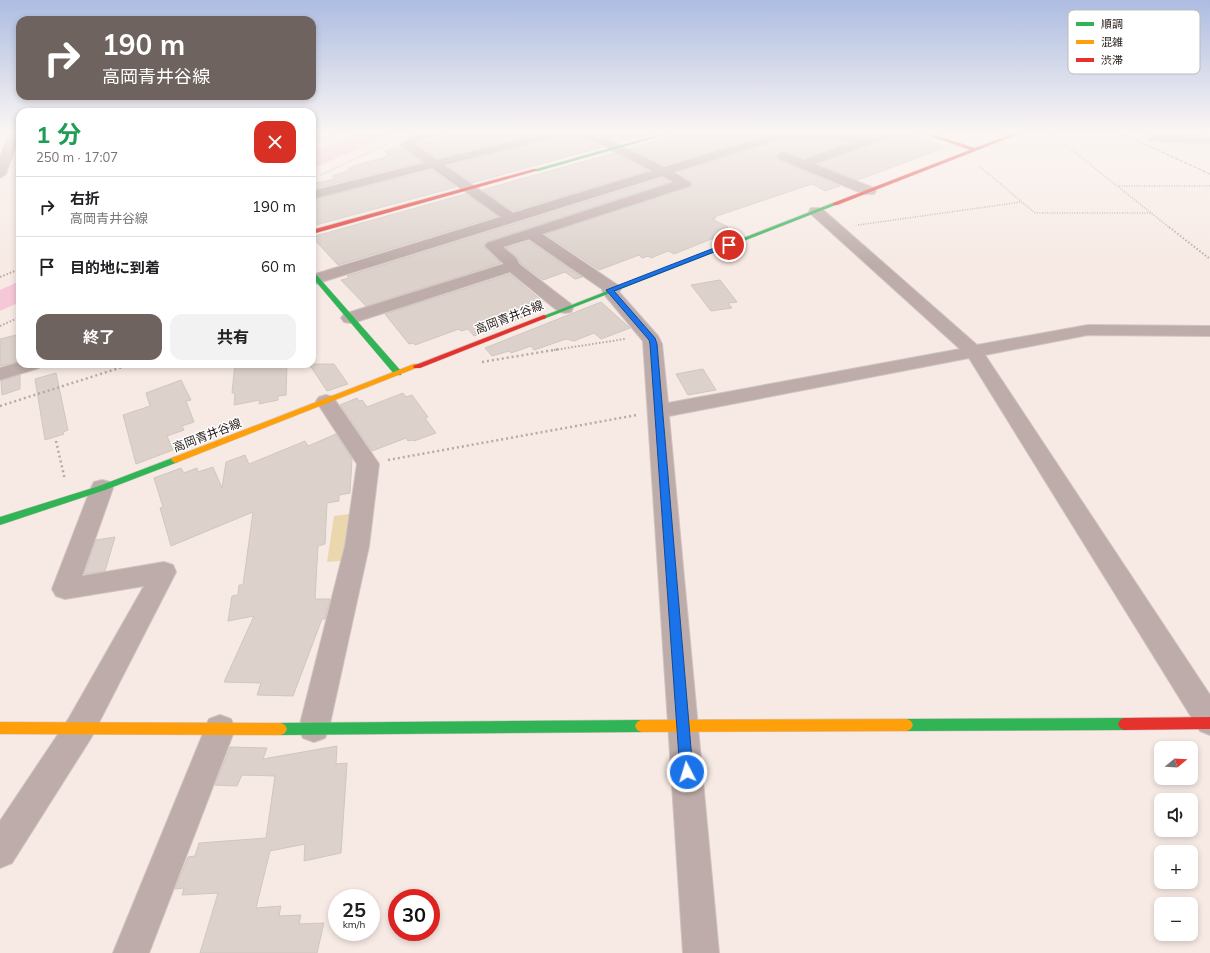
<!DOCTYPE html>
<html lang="ja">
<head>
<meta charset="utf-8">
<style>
  body { margin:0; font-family:Mulish,"Noto Sans JP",sans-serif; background:#f2f2f2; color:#202124; height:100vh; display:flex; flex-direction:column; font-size:15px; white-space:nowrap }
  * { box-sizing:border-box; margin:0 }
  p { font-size:13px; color:#757577 }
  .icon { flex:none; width:22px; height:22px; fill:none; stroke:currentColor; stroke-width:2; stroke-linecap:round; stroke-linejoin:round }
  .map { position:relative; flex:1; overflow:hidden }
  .panel { position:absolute; left:16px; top:108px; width:300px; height:260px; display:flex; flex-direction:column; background:#fff; border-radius:12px; box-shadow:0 2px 6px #0003 }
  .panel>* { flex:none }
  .banner { position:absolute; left:16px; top:16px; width:300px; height:84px; border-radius:12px; box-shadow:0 2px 6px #0003; background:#6e635e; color:#fff; overflow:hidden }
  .needle { width:26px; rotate:72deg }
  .fabs { position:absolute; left:1154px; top:741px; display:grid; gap:8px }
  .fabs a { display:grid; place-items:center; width:44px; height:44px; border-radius:8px; background:#fff; box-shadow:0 2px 6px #0003; font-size:20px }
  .speed { position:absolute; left:328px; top:889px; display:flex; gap:8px; font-size:20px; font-weight:700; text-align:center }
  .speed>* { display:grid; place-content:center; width:52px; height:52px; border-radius:50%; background:#fff; box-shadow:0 2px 6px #0003; line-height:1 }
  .speed small { font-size:10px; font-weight:400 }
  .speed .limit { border:6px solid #d22; background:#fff; color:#111 }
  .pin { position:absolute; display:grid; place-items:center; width:34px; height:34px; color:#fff; margin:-17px; border:2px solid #fff; border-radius:50%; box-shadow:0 1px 4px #0007 }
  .me { position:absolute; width:44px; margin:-22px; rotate:355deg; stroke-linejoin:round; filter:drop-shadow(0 0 3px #0008) }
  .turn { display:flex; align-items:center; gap:14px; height:84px; padding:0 20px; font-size:18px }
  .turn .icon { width:52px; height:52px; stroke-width:2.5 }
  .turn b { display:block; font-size:28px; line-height:34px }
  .round { display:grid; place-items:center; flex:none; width:42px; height:42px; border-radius:12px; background:#f2f2f2 }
  .head { display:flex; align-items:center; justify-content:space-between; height:68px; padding:0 20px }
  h1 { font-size:24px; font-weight:700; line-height:30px; color:#1e9e55 }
  .cta { display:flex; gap:8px; margin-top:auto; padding:8px 20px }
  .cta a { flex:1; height:46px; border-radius:12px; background:#6e635e; color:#fff; font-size:16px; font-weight:700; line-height:46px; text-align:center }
  .cta a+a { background:#f2f2f2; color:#202124 }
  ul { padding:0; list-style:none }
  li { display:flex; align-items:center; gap:12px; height:60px; padding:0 20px; border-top:1px solid #e0e0e0 }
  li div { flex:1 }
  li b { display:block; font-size:15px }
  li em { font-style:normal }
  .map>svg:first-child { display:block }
</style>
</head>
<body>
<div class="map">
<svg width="1210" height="953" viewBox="0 0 1210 953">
  <rect width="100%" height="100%" fill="#f7eae5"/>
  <path fill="#ead7ad" d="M357 513 350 560 327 562 334 516Z"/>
  <g fill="#f6c8d7">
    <path d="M364 131H398L312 169V153Z"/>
    <path d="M20 281V302L0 311V290Z"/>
  </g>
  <g fill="#dcd1cb" stroke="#d0c7c1">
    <path d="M465 131H550L437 158 417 144Z"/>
    <path d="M572 131H577L578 134 602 147 472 183 448 166 570 134Z"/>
    <path d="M594 131H661L618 142Z"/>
    <path d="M684 131H683H781L664 165 630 149 680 134Z"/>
    <path d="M830 131H885L864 137Z"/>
    <path d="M904 132 946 147 858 180 818 164 902 134Z"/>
    <path d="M786 138H825L847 143 803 158 784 151 776 156 778 160 840 186 825 191 812 184 714 217 716 218 712 219 728 227 723 229 729 232 674 254 668 251 651 258 648 256 642 258 639 255 599 270 545 234 690 187 692 182 678 172Z"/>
    <path d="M401 147 422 162 312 189V184L335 179 332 176 350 170 348 168 354 167 353 166 386 157 385 156 389 155 384 151Z"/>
    <path d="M614 153 648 171 513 211 482 190Z"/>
    <path d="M432 170 456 187 312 226V200Z"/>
    <path d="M662 178 670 182 487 242 484 247 501 263 366 306 341 280 349 278 347 276Z"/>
    <path d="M466 194 498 216 338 265 312 237Z"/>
    <path d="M529 241 582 277 575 279 565 272 543 280 520 263 517 257 506 248Z"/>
    <path d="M510 274 542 301 544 309 474 336 468 329 461 331 459 329 415 345 413 343 409 344 385 314Z"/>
    <path d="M720 280 737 302 728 303 732 308 711 311 691 285Z"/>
    <path d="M601 302 630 328 601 339 594 333 574 341 566 339 534 350 531 346 511 353 509 351 492 356 485 348Z"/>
    <path d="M20 334V361L0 366V339Z"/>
    <path d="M235 364H287L286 395 278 396V400L259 404 260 400 234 405 235 393H232Z"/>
    <path d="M309 364H334L348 384 327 391Z"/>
    <path d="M703 369 716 390 688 395 676 374Z"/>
    <path d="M56 373 68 430 63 432 64 434 45 440 35 379Z"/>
    <path d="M20 375V389L2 395 1 381Z"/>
    <path d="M181 380 191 400 186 401 194 422 182 426 184 430 167 436 173 450 136 464 123 415 150 406 146 393Z"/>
    <path d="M403 393 406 397 412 395 428 417 425 418 436 433 414 441 413 440 408 441 406 438 372 451 340 405 357 398 359 401 362 400 367 407Z"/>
    <path d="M336 434 352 459 350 493 339 495V501L327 503 325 544 318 546 315 599H330L325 619H322L293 696 257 695 261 683 224 682 254 616 228 621 232 596 238 595 239 585H243L253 512 171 546 160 508 163 507 154 478 181 468 184 473 197 468 198 472 213 467 222 488 226 462 245 455 249 464 305 441 308 446Z"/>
    <path d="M115 537 105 571 84 574 96 540Z"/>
    <path d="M337 746 336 764 347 763 341 853 304 861 305 844 270 851 256 908 281 906 279 916 301 915 299 924 324 923 317 953H200L218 893 182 895 184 888 175 889 188 857 195 856 199 843 266 838 275 776 242 775 237 786 215 785 230 747 267 748 263 759Z"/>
  </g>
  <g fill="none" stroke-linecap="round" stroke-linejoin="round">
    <defs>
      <g id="street">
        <path d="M10 131H20V133L6 174 0 178V157Z"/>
        <path d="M423 131H449L447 133 430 136 414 144 437 160 554 131H571L570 133 444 165 513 213 652 171 579 133 578 131H591L664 167 785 131H825L864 139 888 131H903L902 133 814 164 874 188 876 191 874 194H864L779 159 777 156 783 152 803 160 852 143 825 137H786L674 172 691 183 690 186 542 234 619 286 621 289 619 292 658 336 662 344 668 403 960 349 811 214 809 211 811 208H821L977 345 1088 325 1210 326V336L1088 335 985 355 1210 695V735L1200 731 969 358 669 416 719 953H683L643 341 603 293 602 289 529 239 503 247 516 258 519 264 571 304 573 308 571 312 565 313 559 312 510 272 356 322 350 323 344 322 341 318 344 314 504 264 485 246 487 243 674 182 662 176 312 285V275L501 217 432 168 312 199V191L425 163 400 144Z"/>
        <path d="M1153 136 1210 137V143L1149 141 1147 139Z"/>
        <path d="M20 362V364H41L39 368 0 380V368Z"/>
        <path d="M326 395 333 397 379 464 369 546 329 728 325 738 314 742 303 738 299 728 345 546 357 464 316 401 319 397Z"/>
        <path d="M102 480 110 482 113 488 82 576 164 562 173 565 176 572 91 738 12 863 0 868V821L69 718 144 586 65 599 56 596 52 589 91 488 94 482Z"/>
        <path d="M220 715 231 719 235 729 149 953H113L209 719Z"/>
      </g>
      <g id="fast">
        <path d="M672 131H678L538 171 533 170Z"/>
        <path d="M833 203 838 204 546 318 544 319 541 317Z"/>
        <path d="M312 271 314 272 401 371V375H395L312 277Z"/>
        <path d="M175 457 179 460 178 462 105 490 0 525V517L99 486Z"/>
        <path d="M1124 718 1128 720 1130 724 1128 728 1124 730 907 731 903 729 901 725 903 721 907 719Z"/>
        <path d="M641 720 645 722 647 726 645 730 641 732 281 735 277 733 275 729 277 725 281 723Z"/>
      </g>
      <g id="slow">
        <path d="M414 364H420L421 366 178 462 175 463 171 460 172 458Z"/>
        <path d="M907 719 911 721 913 725 911 729 907 731 641 732 637 730 635 726 637 722 641 720Z"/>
        <path d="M0 722 281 723 285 725 287 729 285 733 281 735 0 734Z"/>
      </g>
      <g id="jam">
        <path d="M916 131H921L975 148 1021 131H1026L837 205H833V203L970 150Z"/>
        <path d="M534 169 539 170 312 234V230Z"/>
        <path d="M544 315 546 316V318L420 368H414L413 366Z"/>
        <path d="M1210 717V729L1124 730 1120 728 1118 724 1120 720 1124 718Z"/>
      </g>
    </defs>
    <use href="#street" stroke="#d0c5c1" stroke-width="2"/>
    <use href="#fast" stroke="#d0c5c1" stroke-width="1"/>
    <use href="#slow" stroke="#d0c5c1" stroke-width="1"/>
    <use href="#jam" stroke="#d0c5c1" stroke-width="1"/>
    <g stroke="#b7a9a8" stroke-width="1.5" stroke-dasharray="1 1.5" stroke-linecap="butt">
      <path d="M1048 131 1170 228"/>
      <path d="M312 143 342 131"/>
      <path d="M979 166 1035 213H1151"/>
      <path d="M321 175 389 143"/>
      <path d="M1119 186H1210"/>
      <path d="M858 225 1021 202"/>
    </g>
    <g stroke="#b7a9a8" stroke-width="2" stroke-dasharray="1.5 2" stroke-linecap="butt">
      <path d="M1169 227 1210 259"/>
      <path d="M0 277 20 269"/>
      <path d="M0 326 20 317"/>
      <path d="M554 350 625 339"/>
    </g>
    <g stroke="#b7a9a8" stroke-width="2.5" stroke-dasharray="2 3" stroke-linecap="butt">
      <path d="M482 362 560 349"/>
      <path d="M0 406 132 364"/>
      <path d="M56 441 65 480"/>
      <path d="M388 460 637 415"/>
    </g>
    <use href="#street" fill="#bdacaa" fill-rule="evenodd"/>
    <use href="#fast" fill="#30b455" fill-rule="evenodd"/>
    <use href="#slow" fill="#ff9f0a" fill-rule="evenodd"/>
    <use href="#jam" fill="#e5322d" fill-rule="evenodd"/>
    <path stroke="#bcaeac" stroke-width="1.5" stroke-dasharray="3.5 1.5" stroke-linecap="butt" d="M1116 131 1210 174"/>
  </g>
  <linearGradient id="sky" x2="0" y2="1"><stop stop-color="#adbce1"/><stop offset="0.5" stop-color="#fbf6f3"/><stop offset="1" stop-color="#fbf6f3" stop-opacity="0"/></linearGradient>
  <rect width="1210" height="264" fill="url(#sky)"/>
  <path fill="#1a73e8" stroke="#114b97" d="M727 243 732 245 614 291 655 338 657 344 693 772 691 777 687 779 682 777 680 772 650 344 649 340 606 290Z"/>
  <g text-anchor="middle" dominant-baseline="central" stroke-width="3" stroke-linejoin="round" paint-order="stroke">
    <g font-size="12" fill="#251a16" stroke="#fff">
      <text transform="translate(509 317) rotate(-21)">高岡青井谷線</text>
      <text transform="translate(207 435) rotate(-21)">高岡青井谷線</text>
    </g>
  </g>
  <rect x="1068" y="10" width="132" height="64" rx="6" fill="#fff" stroke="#bebab9" stroke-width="1"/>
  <rect x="1076" y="22" width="18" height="4" fill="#30b455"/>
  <rect x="1076" y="40" width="18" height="4" fill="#ff9f0a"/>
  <rect x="1076" y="58" width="18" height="4" fill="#e5322d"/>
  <g font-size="11" fill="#251a16">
    <text x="1101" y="28">順調</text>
    <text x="1101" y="46">混雑</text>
    <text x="1101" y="64">渋滞</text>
  </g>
</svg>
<div class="fabs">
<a><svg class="needle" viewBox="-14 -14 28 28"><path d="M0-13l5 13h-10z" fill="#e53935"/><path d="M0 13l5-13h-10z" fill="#757577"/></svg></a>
<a><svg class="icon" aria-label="sound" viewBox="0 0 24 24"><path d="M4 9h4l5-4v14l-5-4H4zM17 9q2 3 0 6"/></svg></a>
<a>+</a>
<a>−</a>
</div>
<div class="speed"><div>25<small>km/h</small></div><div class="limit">30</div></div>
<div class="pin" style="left:729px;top:245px;background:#d93025"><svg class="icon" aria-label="arrive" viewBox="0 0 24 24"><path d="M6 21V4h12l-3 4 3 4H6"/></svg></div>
<svg class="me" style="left:687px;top:772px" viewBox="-20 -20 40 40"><circle r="17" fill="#1a73e8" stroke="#fff" stroke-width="3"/><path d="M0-11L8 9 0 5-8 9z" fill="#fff"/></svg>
<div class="banner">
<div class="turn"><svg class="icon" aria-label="right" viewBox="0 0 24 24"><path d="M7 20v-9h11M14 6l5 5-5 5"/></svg><div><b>190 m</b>高岡青井谷線</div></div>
</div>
<section class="panel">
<div class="head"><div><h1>1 分</h1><p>250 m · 17:07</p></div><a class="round" style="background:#d93025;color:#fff"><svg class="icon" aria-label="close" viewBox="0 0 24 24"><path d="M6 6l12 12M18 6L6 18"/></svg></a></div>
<ul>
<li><svg class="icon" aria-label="right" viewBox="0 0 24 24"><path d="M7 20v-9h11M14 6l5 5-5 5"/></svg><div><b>右折</b><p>高岡青井谷線</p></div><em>190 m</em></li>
<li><svg class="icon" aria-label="arrive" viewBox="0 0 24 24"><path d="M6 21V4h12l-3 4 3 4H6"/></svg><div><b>目的地に到着</b></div><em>60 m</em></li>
</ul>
<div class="cta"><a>終了</a><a>共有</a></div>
</section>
</div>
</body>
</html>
